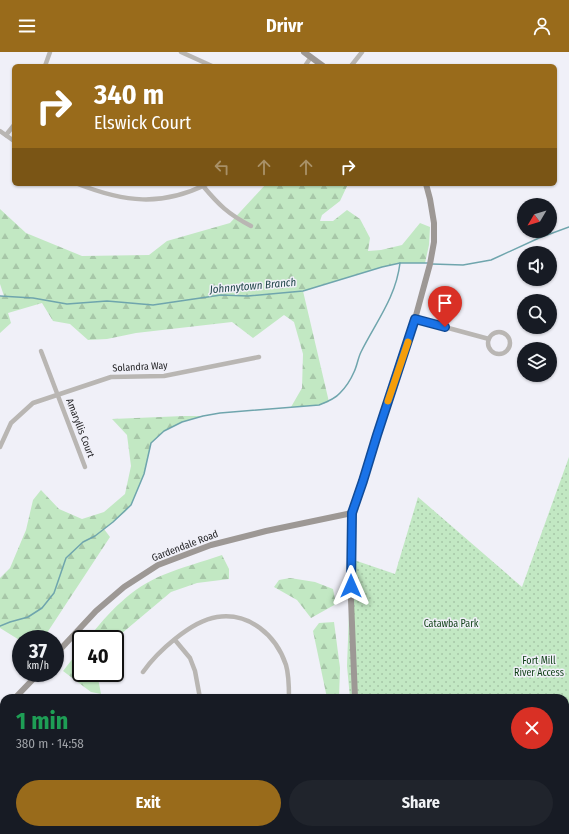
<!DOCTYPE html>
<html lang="en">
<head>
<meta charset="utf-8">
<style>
  body { margin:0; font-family:"Fira Sans Condensed",sans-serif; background:#20242c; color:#f1f3f6; height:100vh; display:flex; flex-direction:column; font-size:15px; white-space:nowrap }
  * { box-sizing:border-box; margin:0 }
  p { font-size:13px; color:#9ea1a6 }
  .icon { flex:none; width:22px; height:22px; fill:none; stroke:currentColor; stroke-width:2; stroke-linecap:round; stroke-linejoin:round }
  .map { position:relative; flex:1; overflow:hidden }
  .drawer { position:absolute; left:0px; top:642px; width:569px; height:140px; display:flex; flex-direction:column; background:#171b24; border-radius:12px 12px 0 0; box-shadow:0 1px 3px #0004 }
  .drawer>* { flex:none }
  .hud { position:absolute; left:12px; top:12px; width:545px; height:122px; border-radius:6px; box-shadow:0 1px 3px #0004; background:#996b1b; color:#fff; overflow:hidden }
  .needle { width:26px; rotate:232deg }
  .buttons { position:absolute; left:517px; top:146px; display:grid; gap:8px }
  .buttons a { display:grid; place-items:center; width:40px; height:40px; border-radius:50%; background:#171b24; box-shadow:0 1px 3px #0004; font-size:20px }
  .speed { position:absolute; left:12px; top:578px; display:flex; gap:8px; font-size:20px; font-weight:700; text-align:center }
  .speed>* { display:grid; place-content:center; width:52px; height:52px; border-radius:50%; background:#171b24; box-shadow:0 1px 3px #0004; line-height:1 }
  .speed small { font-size:10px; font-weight:400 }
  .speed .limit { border:2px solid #111; border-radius:6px; background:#fff; color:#111 }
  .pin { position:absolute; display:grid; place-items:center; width:34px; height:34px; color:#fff; margin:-41px -17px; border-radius:50% 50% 50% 0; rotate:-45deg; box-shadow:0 0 4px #0007 }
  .pin .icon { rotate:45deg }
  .me { position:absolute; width:44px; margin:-22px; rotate:0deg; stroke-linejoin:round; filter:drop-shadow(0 0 3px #0008) }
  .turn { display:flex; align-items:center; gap:14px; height:84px; padding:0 16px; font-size:18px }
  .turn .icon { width:52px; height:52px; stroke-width:2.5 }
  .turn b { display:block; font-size:28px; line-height:34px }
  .lanes { display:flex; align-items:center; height:38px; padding:0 16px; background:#0003; justify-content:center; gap:20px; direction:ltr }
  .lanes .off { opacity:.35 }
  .round { display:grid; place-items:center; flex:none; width:42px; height:42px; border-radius:21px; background:#20242c }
  .headline { display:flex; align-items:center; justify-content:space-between; height:68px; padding:0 16px }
  h1 { font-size:24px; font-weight:700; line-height:30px; color:#1e9e55 }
  .cta { display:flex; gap:8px; margin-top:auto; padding:8px 16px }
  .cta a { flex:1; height:46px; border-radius:24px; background:#996b1b; color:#fff; font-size:16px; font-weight:700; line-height:46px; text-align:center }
  .cta a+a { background:#20242c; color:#f1f3f6 }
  header { display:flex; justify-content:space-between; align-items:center; height:52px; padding:0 16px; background:#996b1b; color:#fff; font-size:18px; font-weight:700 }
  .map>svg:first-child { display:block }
</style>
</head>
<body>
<header><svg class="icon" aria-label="menu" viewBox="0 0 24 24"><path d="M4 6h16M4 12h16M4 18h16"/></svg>Drivr<svg class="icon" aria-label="person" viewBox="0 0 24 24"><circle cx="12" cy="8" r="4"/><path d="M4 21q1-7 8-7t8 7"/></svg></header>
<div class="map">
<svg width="569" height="782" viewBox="0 0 569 782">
  <defs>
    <pattern id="forest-firs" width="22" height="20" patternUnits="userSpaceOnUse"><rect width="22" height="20" fill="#c2e8c3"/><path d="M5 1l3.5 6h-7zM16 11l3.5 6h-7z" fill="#a7c7a8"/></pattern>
    <pattern id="park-dots" width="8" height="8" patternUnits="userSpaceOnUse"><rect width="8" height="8" fill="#c2e8c3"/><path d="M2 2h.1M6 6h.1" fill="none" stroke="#a7c7a8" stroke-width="1.8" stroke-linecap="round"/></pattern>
  </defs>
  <rect width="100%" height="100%" fill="#f0f0f8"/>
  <g fill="url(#forest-firs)">
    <path d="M266 132H348L340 149 322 163 320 169H333L347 158 360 167 370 186 368 199 381 198 402 193 420 171 430 175 429 193 425 211H400L382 215 303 239 329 350 319 353 291 355 302 336 303 302 294 270 284 263 253 286 232 270 136 281 107 287 88 288 70 272 53 269 42 251 8 261 11 271 0 281V245H5L4 244 0 232V157L26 181 82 204 149 203 167 189 230 171Z"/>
    <path d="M184 364H203L182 370 164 379 151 391 144 422 131 453 125 460 104 477 110 485 43 587H21V589L0 576V526L10 516 26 478 33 448 41 438 59 457 82 467 104 460 125 442 131 414 127 383 112 367Z"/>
    <path d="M222 503 229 517V527L197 531 171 540 115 587H88C108 561 131 536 163 523 182 515 202 510 222 503Z"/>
    <path d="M290 526 315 530 333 537 336 552 311 566 297 548 274 535 279 528Z"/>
    <path d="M334 570 340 616 339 646H327L313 579 319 571Z"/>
    <path d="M81 596V621H97L101 642 91 640 63 619Z"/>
  </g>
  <path fill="url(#park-dots)" d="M569 405V782H369V778H565V646H350L347 614 351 507 395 522 418 445 522 535Z"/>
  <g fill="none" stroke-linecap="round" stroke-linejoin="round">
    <g stroke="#6fa5ad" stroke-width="1.5">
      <path d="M432 212 463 213 491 208 539 186 569 175"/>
      <path d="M0 244 33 246 67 252 107 249 153 253 221 243 248 244 303 239 382 215 400 211H428"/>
      <path d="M0 574 10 570 28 565 42 556 54 541 66 506 83 490 95 484 113 470 131 453 144 422 151 391 164 379 182 370 203 364 220 361 319 353C327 350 335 347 340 341 346 335 351 327 354 320 357 314 358 306 361 300 376 270 396 245 400 211"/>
    </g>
    <g stroke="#b9b6b3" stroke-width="4.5">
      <path d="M181 0 212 14"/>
      <path d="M45 14 50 0"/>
      <path d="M305 14 311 5"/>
      <path d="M351 14 362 0"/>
      <path d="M0 79 14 89"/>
      <path d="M6 83 14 73"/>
      <path d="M78 132C124 150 161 155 207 132"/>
      <path d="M203 134C219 153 228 162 251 174"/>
      <path d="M415 267 489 287"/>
      <circle cx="499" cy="291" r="11"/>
      <path d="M41 299 85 415"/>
      <path d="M0 395 11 371 33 351 111 325 164 324 259 305"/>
      <path d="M175 588 190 606 195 619 200 646"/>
      <path d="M143 620C157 600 191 569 217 565 249 560 276 583 286 613 289 623 289 635 289 646"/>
      <path d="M0 756 4 753"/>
      <path d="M111 778 114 782"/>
      <path d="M126 782 131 778"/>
      <path d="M313 782 314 778"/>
    </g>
    <g stroke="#9d9895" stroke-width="6">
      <path d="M304 0 323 14"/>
      <path d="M55 603 96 559 124 535 158 513 211 493 266 479 352 461"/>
      <path d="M15 646 39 621"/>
      <path d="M355 646 351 548 352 461 363 429 377 383 415 267 430 212 434 190V171L430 147 426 132"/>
      <path d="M0 663 4 658"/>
      <path d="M365 778 366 782"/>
    </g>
  </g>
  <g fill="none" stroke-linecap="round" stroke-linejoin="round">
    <defs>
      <path id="route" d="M351 534 352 461 363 429 377 383 415 267 445 275"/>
    </defs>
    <use href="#route" stroke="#114b97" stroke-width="10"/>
    <use href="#route" stroke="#1a73e8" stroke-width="7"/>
    <path stroke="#f59e0b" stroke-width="7" d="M388 349 408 290"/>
  </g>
  <g text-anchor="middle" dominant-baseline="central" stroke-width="3" stroke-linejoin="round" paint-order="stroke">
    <g font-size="10" fill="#262629" stroke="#f0f0f8">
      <text transform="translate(140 315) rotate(-3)">Solandra Way</text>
      <text transform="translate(80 376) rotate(69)">Amaryllis Court</text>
      <text transform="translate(185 494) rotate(-21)">Gardendale Road</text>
    </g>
    <g font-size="10" fill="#0e3f15" stroke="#f0f0f8">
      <text x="451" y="572">Catawba Park</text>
      <text x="539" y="609">Fort Mill<tspan x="539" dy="12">River Access</tspan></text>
    </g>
    <g font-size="11" font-style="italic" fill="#1e4347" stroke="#f0f0f8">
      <text transform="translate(253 234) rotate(-5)">Johnnytown Branch</text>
    </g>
  </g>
</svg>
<div class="buttons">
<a><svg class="needle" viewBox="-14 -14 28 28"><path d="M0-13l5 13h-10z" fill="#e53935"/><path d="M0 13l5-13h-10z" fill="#9ea1a6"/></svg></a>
<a><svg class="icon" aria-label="sound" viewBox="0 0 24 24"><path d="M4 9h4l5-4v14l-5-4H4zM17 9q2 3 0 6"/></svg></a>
<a><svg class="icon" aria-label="search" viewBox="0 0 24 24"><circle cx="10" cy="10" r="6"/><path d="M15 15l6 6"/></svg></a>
<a><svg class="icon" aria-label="layers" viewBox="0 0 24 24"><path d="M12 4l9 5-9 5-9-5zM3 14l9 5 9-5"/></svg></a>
</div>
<div class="speed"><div>37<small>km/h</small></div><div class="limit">40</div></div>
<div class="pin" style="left:445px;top:275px;background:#d93025"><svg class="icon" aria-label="arrive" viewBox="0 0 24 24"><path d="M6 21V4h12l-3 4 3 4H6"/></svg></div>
<svg class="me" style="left:351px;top:534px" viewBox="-20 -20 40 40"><path d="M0-17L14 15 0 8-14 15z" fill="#1a73e8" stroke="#fff" stroke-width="4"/></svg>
<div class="hud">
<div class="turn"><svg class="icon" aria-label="right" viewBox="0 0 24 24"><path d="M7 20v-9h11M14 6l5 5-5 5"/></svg><div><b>340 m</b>Elswick Court</div></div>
<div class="lanes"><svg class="icon off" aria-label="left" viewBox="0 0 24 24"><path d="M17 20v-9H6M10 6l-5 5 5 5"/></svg><svg class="icon off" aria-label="ahead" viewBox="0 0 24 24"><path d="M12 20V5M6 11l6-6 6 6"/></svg><svg class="icon off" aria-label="ahead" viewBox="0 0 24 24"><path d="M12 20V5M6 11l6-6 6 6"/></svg><svg class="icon" aria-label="right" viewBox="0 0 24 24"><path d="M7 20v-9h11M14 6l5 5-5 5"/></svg></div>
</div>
<section class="drawer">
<div class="headline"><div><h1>1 min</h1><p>380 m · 14:58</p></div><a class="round" style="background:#d93025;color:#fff"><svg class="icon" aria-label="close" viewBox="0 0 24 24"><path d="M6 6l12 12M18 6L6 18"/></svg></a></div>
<div class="cta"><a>Exit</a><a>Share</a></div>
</section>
</div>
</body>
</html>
